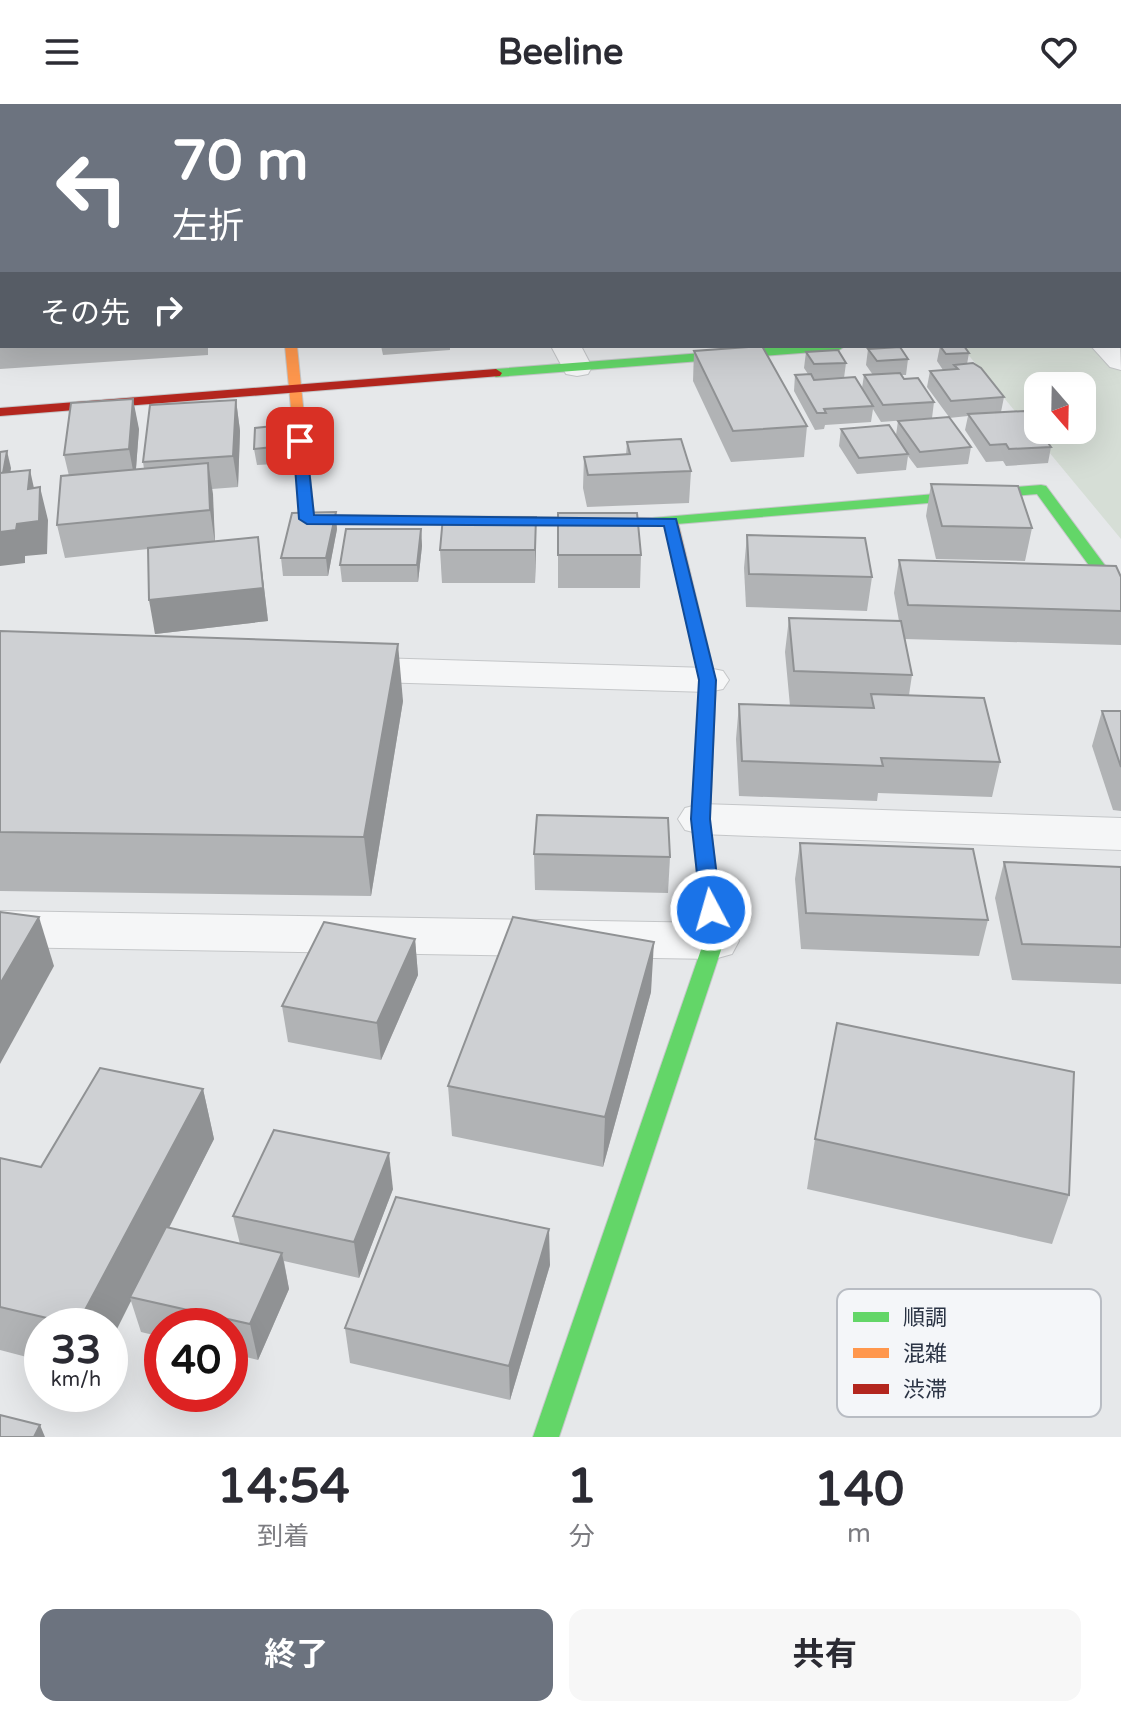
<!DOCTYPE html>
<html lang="ja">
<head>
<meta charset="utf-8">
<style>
  body { margin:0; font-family:"Varela Round","Noto Sans JP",sans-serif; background:#f7f7f7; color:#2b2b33; height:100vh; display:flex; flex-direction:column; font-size:30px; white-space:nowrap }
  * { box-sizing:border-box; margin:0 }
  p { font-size:26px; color:#7c7c81 }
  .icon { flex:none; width:44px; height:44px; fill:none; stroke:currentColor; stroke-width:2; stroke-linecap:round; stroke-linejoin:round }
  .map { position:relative; height:1333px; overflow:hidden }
  .sheet { display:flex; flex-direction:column; background:#fff; flex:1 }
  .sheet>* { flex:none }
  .hud { position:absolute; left:0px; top:0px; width:1122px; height:244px; box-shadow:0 8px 32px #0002; background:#6c737f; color:#fff; overflow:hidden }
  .needle { width:52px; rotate:160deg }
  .fabs { position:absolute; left:1024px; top:268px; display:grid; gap:16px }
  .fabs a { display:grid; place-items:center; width:72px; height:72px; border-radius:16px; background:#fff; box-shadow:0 8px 32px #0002; font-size:40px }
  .speed { position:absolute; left:24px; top:1204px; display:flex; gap:16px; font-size:40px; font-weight:700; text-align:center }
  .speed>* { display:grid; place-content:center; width:104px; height:104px; border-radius:50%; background:#fff; box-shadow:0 8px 32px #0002; line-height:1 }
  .speed small { font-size:20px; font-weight:400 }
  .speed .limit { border:12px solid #d22; background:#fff; color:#111 }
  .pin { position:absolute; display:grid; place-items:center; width:68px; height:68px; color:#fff; margin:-34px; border-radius:16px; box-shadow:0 4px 12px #0006 }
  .me { position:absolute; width:88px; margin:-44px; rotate:354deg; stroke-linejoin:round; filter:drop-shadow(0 0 6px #0008) }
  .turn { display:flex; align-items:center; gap:28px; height:168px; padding:0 40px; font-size:36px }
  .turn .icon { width:104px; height:104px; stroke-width:2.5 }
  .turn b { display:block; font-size:56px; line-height:68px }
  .then { display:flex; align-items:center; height:76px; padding:0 40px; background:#0003; gap:16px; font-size:30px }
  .eta { display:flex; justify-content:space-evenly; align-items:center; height:136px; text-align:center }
  .eta b { font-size:48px; font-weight:700; line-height:56px }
  .button { display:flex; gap:16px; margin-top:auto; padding:16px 40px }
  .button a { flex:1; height:92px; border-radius:16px; background:#6c737f; color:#fff; font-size:32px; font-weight:700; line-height:92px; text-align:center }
  .button a+a { background:#f7f7f7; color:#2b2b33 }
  header { display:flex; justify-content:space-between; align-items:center; height:104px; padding:0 40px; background:#fff; font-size:36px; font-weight:700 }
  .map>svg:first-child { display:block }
</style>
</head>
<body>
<header><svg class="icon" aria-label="menu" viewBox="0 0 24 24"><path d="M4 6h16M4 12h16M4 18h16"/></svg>Beeline<svg class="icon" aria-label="heart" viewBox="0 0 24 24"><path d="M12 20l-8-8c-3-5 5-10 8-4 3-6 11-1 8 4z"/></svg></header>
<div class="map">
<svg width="1121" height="1333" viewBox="0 0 1121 1333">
  <rect width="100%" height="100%" fill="#e6e8ea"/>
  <path fill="#d6ded6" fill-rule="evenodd" d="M1120 153 1121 154V435L961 242H1120ZM1038 282H1082V326H1038Z"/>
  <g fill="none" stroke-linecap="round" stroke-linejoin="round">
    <defs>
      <g id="street">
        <path d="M273 0H332L272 2Z"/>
        <path d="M693 0H717L718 2H694Z"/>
        <path d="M820 0H844L845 2H821Z"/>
        <path d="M1120 239 1121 266 1110 263 1091 242H1120Z"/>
        <path d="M551 242H581L592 263 588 270 577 272 566 270Z"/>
        <path d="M342 553 708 564 723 567 729 576 723 585 708 588 342 577 328 574 322 565 328 556Z"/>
        <path d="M701 700 1121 714V746L701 730 685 726 678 715 685 704Z"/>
        <path d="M0 807 714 819 732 824 739 837 732 850 714 855 0 843Z"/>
      </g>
      <g id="fast">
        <path d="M792 242H845L839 246 496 273 490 269 496 265Z"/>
        <path d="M1041 381 1046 382 1121 483V499L1115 497 1037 390 652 422 645 418 652 414Z"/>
        <path d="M708 777 715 779 718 784 724 837 559 1333H533L704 837 698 784 701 779Z"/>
      </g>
      <g id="slow">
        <path d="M285 242H297L314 411 652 414 659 418 652 422 302 418Z"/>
        <path d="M671 414 678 418 716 576 710 715 718 784 715 789H701L698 784 692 715 700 576 664 418Z"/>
      </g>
      <g id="jam">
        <rect x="265" y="0" width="10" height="2"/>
        <path d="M496 265 502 269 500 272 0 312V304Z"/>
      </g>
    </defs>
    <use href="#street" stroke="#c4c6c8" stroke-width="2"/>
    <use href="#fast" stroke="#c4c6c8" stroke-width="2"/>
    <use href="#slow" stroke="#c4c6c8" stroke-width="2"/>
    <use href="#jam" stroke="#c4c6c8" stroke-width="2"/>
    <use href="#street" fill="#f5f6f7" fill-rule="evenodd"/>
    <use href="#fast" fill="#63d668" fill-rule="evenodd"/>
    <use href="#slow" fill="#ff974d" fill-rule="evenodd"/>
    <use href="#jam" fill="#b3261e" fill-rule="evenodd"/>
  </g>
  <g fill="#b1b3b5">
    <path d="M0 0H81L82 2H2V86H0Z"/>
    <path d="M81 0H172V2H82Z"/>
    <rect x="571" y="0" width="59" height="2"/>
    <path d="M634 0H693V2H635Z"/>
    <path d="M0 138H2V242H208V251L0 265Z"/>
    <path d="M381 242H450V246L383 251Z"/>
    <path d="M940 242 969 249 967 260 1004 293 1001 308 1051 343 1048 359 1006 362 1003 357 986 358 965 326 968 312 949 314 971 343 968 360 917 364 908 352 906 366 857 370 839 342 841 325 896 331 898 317 949 313 927 283 930 267 943 266 937 257Z"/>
    <path d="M868 245 908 255 906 271H901L904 275 934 298 932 314 881 318 873 305 871 318 825 321 824 325 815 326 794 287 795 271 808 270 804 264 806 248 846 259 844 274 862 284 864 271H873L866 261Z"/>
    <path d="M694 247 807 322 804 353 731 358 693 277Z"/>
    <path d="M236 296 240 327 238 383 212 385 215 437 258 433 268 517 155 530 148 445 65 454 57 421 69 372 64 351 139 325 136 365H144L143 358Z"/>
    <path d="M627 338 691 367 689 399 587 403 583 384 584 353 626 351Z"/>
    <path d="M276 339V360L257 361 254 345Z"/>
    <path d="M931 380 1032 424 1025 457 936 455 926 412Z"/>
    <path d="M558 409 641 451 640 484H558Z"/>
    <path d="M536 413 535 479H442L440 446Z"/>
    <path d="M337 425 328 472H283L281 454Z"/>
    <path d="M421 425 422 442 418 478H342L340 461Z"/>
    <path d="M747 431 872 473 867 507 746 503 744 464Z"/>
    <path d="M899 456 1121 473V541L905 535 912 571 909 591 1000 658 992 693 878 689 877 697 739 692 736 635 739 600 790 602 785 548 789 514 899 517 894 489Z"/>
    <path d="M0 527 403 597 371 792 0 787Z"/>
    <path d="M1102 607H1121V707L1113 706 1092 642Z"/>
    <path d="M800 739 988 816 979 852 801 845 795 775Z"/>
    <path d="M534 750 670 753 668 789 535 786Z"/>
    <path d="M1004 758 1121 763V880L1012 876 995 794Z"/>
    <path d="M415 835 418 871 381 956 288 938 282 902Z"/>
    <path d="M651 888 603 1063 452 1032 448 982Z"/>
    <path d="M203 985 214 1035 169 1124 240 1140 233 1112 393 1085 359 1174 284 1157 289 1185 258 1256 230 1249V1222H162V1233L141 1228 131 1197 110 1222H42V1257L0 1246V1054L41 1063Z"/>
    <path d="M815 1035 1069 1091 1052 1140 807 1085Z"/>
    <path d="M550 1161 510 1296 350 1259 345 1224Z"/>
  </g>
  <g fill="#909294">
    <rect x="0" y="60" width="2" height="26"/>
    <path d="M133 295 139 325 135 377 129 345Z"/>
    <path d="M236 296 240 327 238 383 233 352Z"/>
    <path d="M273 322 276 339V360L273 343Z"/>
    <path d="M7 347 11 364 8 386 3 369Z"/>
    <path d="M208 359 213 390 215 439 210 406Z"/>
    <path d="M30 366 37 398 28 385Z"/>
    <path d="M40 383 48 416 47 450 25 452V459L0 462V428L17 420Z"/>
    <path d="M336 408 337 425 328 472 326 454Z"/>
    <path d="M536 413V445L535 479V446Z"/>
    <path d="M421 425 422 442 418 478 417 461Z"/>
    <path d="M258 433 268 517 155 530 149 496Z"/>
    <path d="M398 540 403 597 371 792 364 733Z"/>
    <path d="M39 813 54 862 0 960V880Z"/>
    <path d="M415 835 418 871 381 956 377 919Z"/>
    <path d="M654 838 651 888 603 1063 605 1013Z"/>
    <path d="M203 985 214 1035 133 1194 130 1193 131 1197 110 1239V1222L77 1221Z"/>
    <path d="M389 1049 393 1085 359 1174 354 1138Z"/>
    <path d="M549 1125 550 1161 510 1296 509 1262Z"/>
    <path d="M282 1149 289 1185 258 1256 250 1220Z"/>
    <path d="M40 1321 45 1333H34Z"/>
  </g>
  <g fill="#ced0d3" stroke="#909294" stroke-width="2">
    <path d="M0 0H64L2 2 0 3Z"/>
    <path d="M360 0 361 2H324Z"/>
    <path d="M403 0H428L429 2H373Z"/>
    <path d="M443 0H499L500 2H444Z"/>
    <path d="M507 0H566L567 2H508Z"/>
    <path d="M578 0H619L587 2H579Z"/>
    <path d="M652 0H677L678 2H640L639 1Z"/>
    <rect x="0" y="41" width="2" height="19"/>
    <rect x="0" y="138" width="2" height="78"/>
    <path d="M762 242 807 322 733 327 694 247Z"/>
    <path d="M940 242H964L969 249 946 250Z"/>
    <path d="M900 243 908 255 877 257 868 245Z"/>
    <path d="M838 246 846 259 814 260 806 248Z"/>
    <path d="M973 259 981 264 1004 293 951 297 930 267 958 265 954 261Z"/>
    <path d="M900 269 904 275 918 274 934 298 883 301 864 271Z"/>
    <path d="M811 270 814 276 855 273 873 302 824 305 826 309H817L795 271Z"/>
    <path d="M133 295 129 345 64 351 71 299Z"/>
    <path d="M236 296 233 352 143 358 150 301Z"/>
    <path d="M1025 307 1051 343 1009 345 1006 340 990 341 968 310Z"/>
    <path d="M949 313 971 343 920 348 898 317Z"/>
    <path d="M889 321 908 350 859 354 841 325Z"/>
    <path d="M273 322V343L254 345 255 324Z"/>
    <path d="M681 335 691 367 588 371 584 353 630 350 627 338Z"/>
    <path d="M7 347 3 369H0V348Z"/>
    <path d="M208 359 210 406 57 421 61 372Z"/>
    <path d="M30 366 28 385 40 383 39 417 17 420 16 426 0 428V369Z"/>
    <path d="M931 380 1018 382 1032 424 942 422Z"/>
    <path d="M336 408 326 454H281L292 409Z"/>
    <path d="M558 409H637L641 451H558Z"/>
    <path d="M443 413H536L535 446H440Z"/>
    <path d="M346 425H421L417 461H340Z"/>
    <path d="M747 431 865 434 872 473 749 470Z"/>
    <path d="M258 433 263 484 149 496 148 444Z"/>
    <path d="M899 456 1116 462 1121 473V507L908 501Z"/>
    <path d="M789 514 901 517 912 571 794 567Z"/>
    <path d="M0 527 398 540 364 733 0 728Z"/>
    <path d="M871 590 984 594 1000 658 881 654 883 662 742 657 739 600 874 604Z"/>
    <path d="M1102 607H1121V663Z"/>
    <path d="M537 711 668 714 670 753 534 750Z"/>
    <path d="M800 739 973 745 988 816 806 809Z"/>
    <path d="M1004 758 1121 763V843L1022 840Z"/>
    <path d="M0 808 39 813 0 880Z"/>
    <path d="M513 813 654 838 605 1013 448 982Z"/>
    <path d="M324 818 415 835 377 919 282 902Z"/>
    <path d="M837 919 1074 968 1069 1091 815 1035Z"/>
    <path d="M100 964 203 985 77 1221 0 1203V1054L41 1063Z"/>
    <path d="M274 1026 389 1049 354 1138 233 1112Z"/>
    <path d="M396 1093 549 1125 509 1262 345 1224Z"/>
    <path d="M166 1123 282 1149 250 1220 130 1193Z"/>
    <path d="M0 1311 40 1321 34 1333H0Z"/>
  </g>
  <path fill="#1a73e8" stroke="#114b97" stroke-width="2" d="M300 333 306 337 314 411 676 415 716 576 710 715 721 806 718 811H704L701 806 691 715 699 576 664 422 307 420 299 415 293 337Z"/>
  <rect x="837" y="1185" width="264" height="128" rx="12" fill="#f4f6f9" stroke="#b8bcc3" stroke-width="2"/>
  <rect x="853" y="1208" width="36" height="10" fill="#63d668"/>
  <rect x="853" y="1244" width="36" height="10" fill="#ff974d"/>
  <rect x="853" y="1280" width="36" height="10" fill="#b3261e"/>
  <g font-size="22" fill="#2b3445">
    <text x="903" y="1221">順調</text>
    <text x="903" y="1257">混雑</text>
    <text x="903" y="1293">渋滞</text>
  </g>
</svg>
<div class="fabs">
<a><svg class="needle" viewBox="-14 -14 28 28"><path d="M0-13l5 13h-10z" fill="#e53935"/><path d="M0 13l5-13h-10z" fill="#7c7c81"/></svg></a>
</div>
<div class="speed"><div>33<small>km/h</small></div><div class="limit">40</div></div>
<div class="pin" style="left:300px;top:337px;background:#d93025"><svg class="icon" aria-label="arrive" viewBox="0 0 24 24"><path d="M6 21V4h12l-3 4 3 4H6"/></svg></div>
<svg class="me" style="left:711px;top:806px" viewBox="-20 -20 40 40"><circle r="17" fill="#1a73e8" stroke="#fff" stroke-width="3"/><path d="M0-11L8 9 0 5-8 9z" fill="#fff"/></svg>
<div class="hud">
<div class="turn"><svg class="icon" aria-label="left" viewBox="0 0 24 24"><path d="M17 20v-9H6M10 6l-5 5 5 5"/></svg><div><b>70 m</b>左折</div></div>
<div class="then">その先<svg class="icon" aria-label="right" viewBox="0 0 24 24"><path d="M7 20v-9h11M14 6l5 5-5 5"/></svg></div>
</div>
</div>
<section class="sheet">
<div class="eta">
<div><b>14:54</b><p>到着</p></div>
<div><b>1</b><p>分</p></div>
<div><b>140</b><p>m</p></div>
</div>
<div class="button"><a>終了</a><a>共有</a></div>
</section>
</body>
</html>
